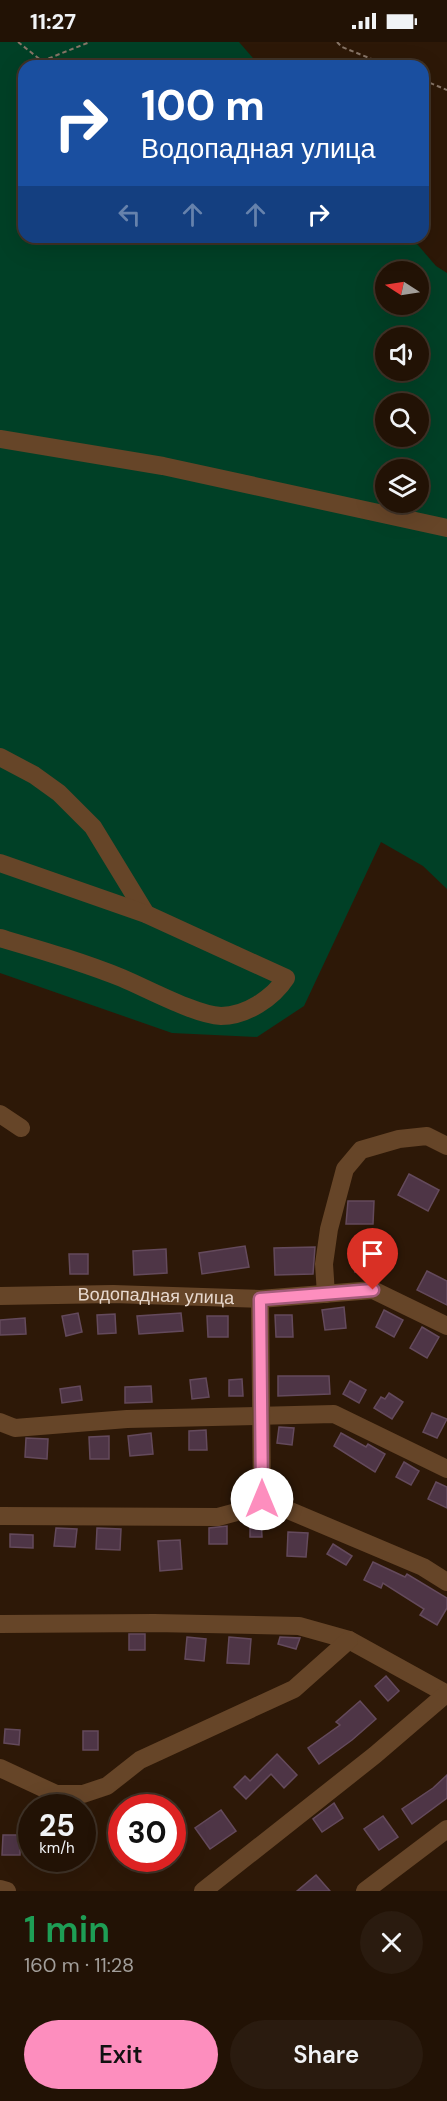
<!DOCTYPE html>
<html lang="en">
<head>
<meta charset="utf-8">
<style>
  body { margin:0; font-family:"DM Sans",sans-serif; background:#2a1b0f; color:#f1f3f6; height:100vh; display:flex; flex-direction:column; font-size:22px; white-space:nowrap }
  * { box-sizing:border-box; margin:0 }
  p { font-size:20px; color:#a29e9a }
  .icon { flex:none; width:33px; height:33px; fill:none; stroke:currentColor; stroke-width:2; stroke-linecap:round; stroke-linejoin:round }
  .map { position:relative; height:1849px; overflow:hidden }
  .side { display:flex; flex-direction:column; background:#221205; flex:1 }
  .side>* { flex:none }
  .hud { position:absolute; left:18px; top:18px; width:411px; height:183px; border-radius:18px; box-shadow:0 6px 24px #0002,0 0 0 2px #3f3227; background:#1a4fa0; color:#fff; overflow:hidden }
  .needle { width:39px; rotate:282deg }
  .buttons { position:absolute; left:375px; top:219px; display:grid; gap:12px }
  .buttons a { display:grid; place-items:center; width:54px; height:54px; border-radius:50%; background:#221205; box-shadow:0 6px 24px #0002,0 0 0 2px #3f3227; font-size:30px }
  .speed { position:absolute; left:18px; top:1752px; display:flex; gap:12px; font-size:30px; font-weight:700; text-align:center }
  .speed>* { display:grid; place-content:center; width:78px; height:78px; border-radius:50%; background:#221205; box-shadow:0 6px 24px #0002,0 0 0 2px #3f3227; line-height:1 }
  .speed small { font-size:15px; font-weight:400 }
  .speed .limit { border:9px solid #d22; background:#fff; color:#111 }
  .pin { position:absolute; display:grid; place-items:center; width:51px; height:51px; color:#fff; margin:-62px -26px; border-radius:50% 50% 50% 0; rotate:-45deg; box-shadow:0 0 6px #0007 }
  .pin .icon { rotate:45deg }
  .me { position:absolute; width:66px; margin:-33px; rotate:0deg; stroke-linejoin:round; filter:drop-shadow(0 0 4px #0008) }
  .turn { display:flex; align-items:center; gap:21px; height:126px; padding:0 24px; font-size:27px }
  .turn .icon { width:78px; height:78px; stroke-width:2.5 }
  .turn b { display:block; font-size:42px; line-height:51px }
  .lanes { display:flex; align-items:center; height:57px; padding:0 24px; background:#0003; justify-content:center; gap:30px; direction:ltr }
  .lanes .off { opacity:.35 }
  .round { display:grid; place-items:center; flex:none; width:63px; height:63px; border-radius:32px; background:#2a1b0f }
  .overview { display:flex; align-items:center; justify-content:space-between; height:102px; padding:0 24px }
  h1 { font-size:36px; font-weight:600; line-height:45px; color:#1e9e55 }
  .primary-button { display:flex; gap:12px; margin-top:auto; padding:12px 24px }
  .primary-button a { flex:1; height:69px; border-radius:36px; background:#fd8ebe; color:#111; font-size:24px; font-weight:600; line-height:69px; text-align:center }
  .primary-button a+a { background:#2a1b0f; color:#f1f3f6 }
  .status { display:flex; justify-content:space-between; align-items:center; height:42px; padding:0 30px; background:#221205; direction:ltr }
  .status svg { height:16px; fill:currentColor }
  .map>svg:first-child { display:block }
</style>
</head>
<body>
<div class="status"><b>11:27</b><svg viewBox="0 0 49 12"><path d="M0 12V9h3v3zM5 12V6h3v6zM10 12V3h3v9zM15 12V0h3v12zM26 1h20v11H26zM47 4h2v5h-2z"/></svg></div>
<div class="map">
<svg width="447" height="1849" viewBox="0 0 447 1849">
  <rect width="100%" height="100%" fill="#2d1807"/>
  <path fill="#004026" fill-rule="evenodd" d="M0 0H239L260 24H24V195H411L436 224 447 231V847L423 824 381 800 304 964 257 995 172 991 0 931ZM386 230H418V262H386ZM386 296H418V328H386ZM386 362H418V394H386ZM386 428H418V460H386Z"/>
  <g fill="#4e3546" stroke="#644a5c" stroke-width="1.5">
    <path d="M409 1132 439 1148 428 1169 398 1153Z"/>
    <path d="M348 1159H374L373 1182H346Z"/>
    <path d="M245 1204 249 1225 202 1232 199 1211Z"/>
    <path d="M380 1204V1229L355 1230V1205Z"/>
    <path d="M315 1205 313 1232 275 1233 274 1206Z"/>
    <path d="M166 1207 167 1231 134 1233 133 1209Z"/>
    <path d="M69 1212H88V1232H70Z"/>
    <path d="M427 1229 447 1239V1263L417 1248Z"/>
    <path d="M344 1265 346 1286 325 1288 322 1268Z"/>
    <path d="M384 1268 403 1278 394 1295 376 1285Z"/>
    <path d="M78 1271 82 1290 66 1294 62 1274Z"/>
    <path d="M181 1271 183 1289 139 1292 137 1274Z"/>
    <path d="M115 1272 116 1291 98 1292 97 1273Z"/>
    <path d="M275 1273H292L293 1295H276Z"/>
    <path d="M207 1274H228V1295H208Z"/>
    <path d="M25 1276 26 1292 0 1293V1278Z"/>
    <path d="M422 1285 439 1295 427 1316 410 1306Z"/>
    <path d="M278 1334H329L330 1352 278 1354Z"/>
    <path d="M206 1336 209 1355 192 1357 190 1338Z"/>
    <path d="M242 1337 243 1354H229V1338Z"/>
    <path d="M350 1339 366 1348 359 1361 343 1352Z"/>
    <path d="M80 1344 82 1358 62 1361 60 1347Z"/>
    <path d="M151 1344 152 1360 125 1361V1345Z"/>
    <path d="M389 1351 403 1360 392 1377 374 1366 381 1355 385 1357Z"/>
    <path d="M432 1371 447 1377 437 1396 423 1390Z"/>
    <path d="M279 1385 294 1386 292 1403 277 1401Z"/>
    <path d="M206 1388 207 1408H189V1389Z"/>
    <path d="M151 1391 153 1412 130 1414 128 1394Z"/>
    <path d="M341 1391 366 1405 368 1402 385 1412 375 1430 334 1404Z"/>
    <path d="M109 1394V1417H90L89 1395Z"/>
    <path d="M26 1396 48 1397 47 1417 25 1415Z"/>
    <path d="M404 1420 419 1429 411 1443 396 1435Z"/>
    <path d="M436 1440 447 1445V1466L428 1457Z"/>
    <path d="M252 1476H261L262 1495H250V1477Z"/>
    <path d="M227 1484V1502H209V1486Z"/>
    <path d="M56 1486 77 1487 75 1505 54 1504Z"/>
    <path d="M97 1486 121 1487 120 1508 96 1507Z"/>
    <path d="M288 1490 308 1491 306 1515 287 1514Z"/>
    <path d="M10 1492 33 1493V1506L10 1505Z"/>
    <path d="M180 1498 182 1527 160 1529 158 1499Z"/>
    <path d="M333 1502 352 1514 346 1523 327 1512Z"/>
    <path d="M373 1520 405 1535 407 1532 447 1556V1566L437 1583 420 1573 424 1567 383 1541 381 1546 364 1538Z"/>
    <rect x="129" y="1592" width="16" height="16"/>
    <path d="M187 1595 206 1597 204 1619 185 1617Z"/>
    <path d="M229 1595 251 1597 249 1622 227 1621Z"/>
    <path d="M280 1595 300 1596 296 1607 278 1602Z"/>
    <path d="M386 1634 399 1649 388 1659 375 1644Z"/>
    <path d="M360 1659 376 1677 352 1698 319 1722 308 1706 340 1683 336 1680Z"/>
    <path d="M5 1687 20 1688 19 1703 4 1701Z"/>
    <rect x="83" y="1689" width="15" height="19"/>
    <path d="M277 1712 297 1733 284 1746 271 1732 246 1757 234 1745 245 1734 250 1739Z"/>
    <path d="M447 1733V1756L412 1782 402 1767 433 1746Z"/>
    <path d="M334 1761 343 1776 322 1790 313 1777Z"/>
    <path d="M221 1768 236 1789 210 1807 195 1786Z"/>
    <path d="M383 1774 398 1795 379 1808 364 1787Z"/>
    <path d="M3 1793H20V1813H2Z"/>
    <path d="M316 1833 330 1849H297Z"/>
  </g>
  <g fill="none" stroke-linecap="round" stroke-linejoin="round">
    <g stroke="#877567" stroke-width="2" stroke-dasharray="4.5 3" stroke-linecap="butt">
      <path d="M18 0 42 19 90 0"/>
      <path d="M337 0 342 5 389 24"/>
      <path d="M423 38 447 48"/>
    </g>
    <g stroke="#664528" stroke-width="18">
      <path d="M0 397 163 424 447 486"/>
      <path d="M0 715 34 733 59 751 93 785 146 872"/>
      <path d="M0 821 146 872 286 936C273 956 246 974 221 974 196 973 148 947 122 936 83 920 41 908 0 896"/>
      <path d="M0 1072 21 1086"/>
      <path d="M326 1252 324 1222 329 1187 345 1127 361 1108 399 1097 427 1094 447 1104"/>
      <path id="s1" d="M0 1254 113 1252 260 1257 373 1248 447 1284"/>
      <path d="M0 1380 15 1386 127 1377 334 1372 447 1427"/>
      <path d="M262 1457 423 1525 447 1540"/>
      <path d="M0 1474 218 1475 244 1468 262 1457 260 1257"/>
      <path d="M0 1582 154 1581 299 1584 349 1598 447 1652"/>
      <path d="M0 1726 56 1752H83L107 1744 140 1718 294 1647 349 1598"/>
      <path d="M0 1847 7 1849"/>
      <path d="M203 1849 375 1713 446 1652"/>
      <path d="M365 1849 447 1787"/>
    </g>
  </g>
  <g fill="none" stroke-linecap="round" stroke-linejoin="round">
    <defs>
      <path id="route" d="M262 1457 260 1257 373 1248"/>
    </defs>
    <use href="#route" stroke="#a45c7c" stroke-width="15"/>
    <use href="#route" stroke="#fd8ebe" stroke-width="10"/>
  </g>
  <g text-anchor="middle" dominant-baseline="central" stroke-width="5" stroke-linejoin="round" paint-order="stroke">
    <g font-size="18" fill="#e8d9cf" stroke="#230f01">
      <text stroke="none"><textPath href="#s1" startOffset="156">Водопадная улица</textPath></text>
    </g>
  </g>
</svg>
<div class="buttons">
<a><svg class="needle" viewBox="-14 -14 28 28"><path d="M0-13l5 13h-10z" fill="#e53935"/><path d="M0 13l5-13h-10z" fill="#a29e9a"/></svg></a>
<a><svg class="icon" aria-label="sound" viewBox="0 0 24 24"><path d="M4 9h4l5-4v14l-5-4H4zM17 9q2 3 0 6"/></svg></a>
<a><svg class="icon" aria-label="search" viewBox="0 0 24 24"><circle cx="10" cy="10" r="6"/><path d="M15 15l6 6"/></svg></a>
<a><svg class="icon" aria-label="layers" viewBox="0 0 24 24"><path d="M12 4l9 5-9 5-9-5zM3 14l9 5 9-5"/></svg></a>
</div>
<div class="speed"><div>25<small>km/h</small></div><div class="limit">30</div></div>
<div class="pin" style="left:373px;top:1248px;background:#d93025"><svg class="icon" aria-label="arrive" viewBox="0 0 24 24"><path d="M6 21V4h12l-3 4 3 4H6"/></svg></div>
<svg class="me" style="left:262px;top:1457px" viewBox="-20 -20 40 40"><circle r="19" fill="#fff"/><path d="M0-13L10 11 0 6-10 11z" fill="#fd8ebe"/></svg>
<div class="hud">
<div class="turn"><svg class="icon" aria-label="right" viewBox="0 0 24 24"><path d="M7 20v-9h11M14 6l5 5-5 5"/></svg><div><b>100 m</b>Водопадная улица</div></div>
<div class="lanes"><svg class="icon off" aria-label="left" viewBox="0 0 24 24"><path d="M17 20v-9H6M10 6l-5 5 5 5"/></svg><svg class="icon off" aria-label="ahead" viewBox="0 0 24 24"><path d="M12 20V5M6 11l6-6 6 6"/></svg><svg class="icon off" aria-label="ahead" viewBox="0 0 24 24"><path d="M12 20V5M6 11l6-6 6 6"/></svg><svg class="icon" aria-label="right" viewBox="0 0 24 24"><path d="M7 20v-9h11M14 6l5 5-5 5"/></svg></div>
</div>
</div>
<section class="side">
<div class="overview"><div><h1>1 min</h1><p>160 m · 11:28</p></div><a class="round"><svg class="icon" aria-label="close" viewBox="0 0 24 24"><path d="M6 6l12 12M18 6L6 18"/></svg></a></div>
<div class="primary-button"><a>Exit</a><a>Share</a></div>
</section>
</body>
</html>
